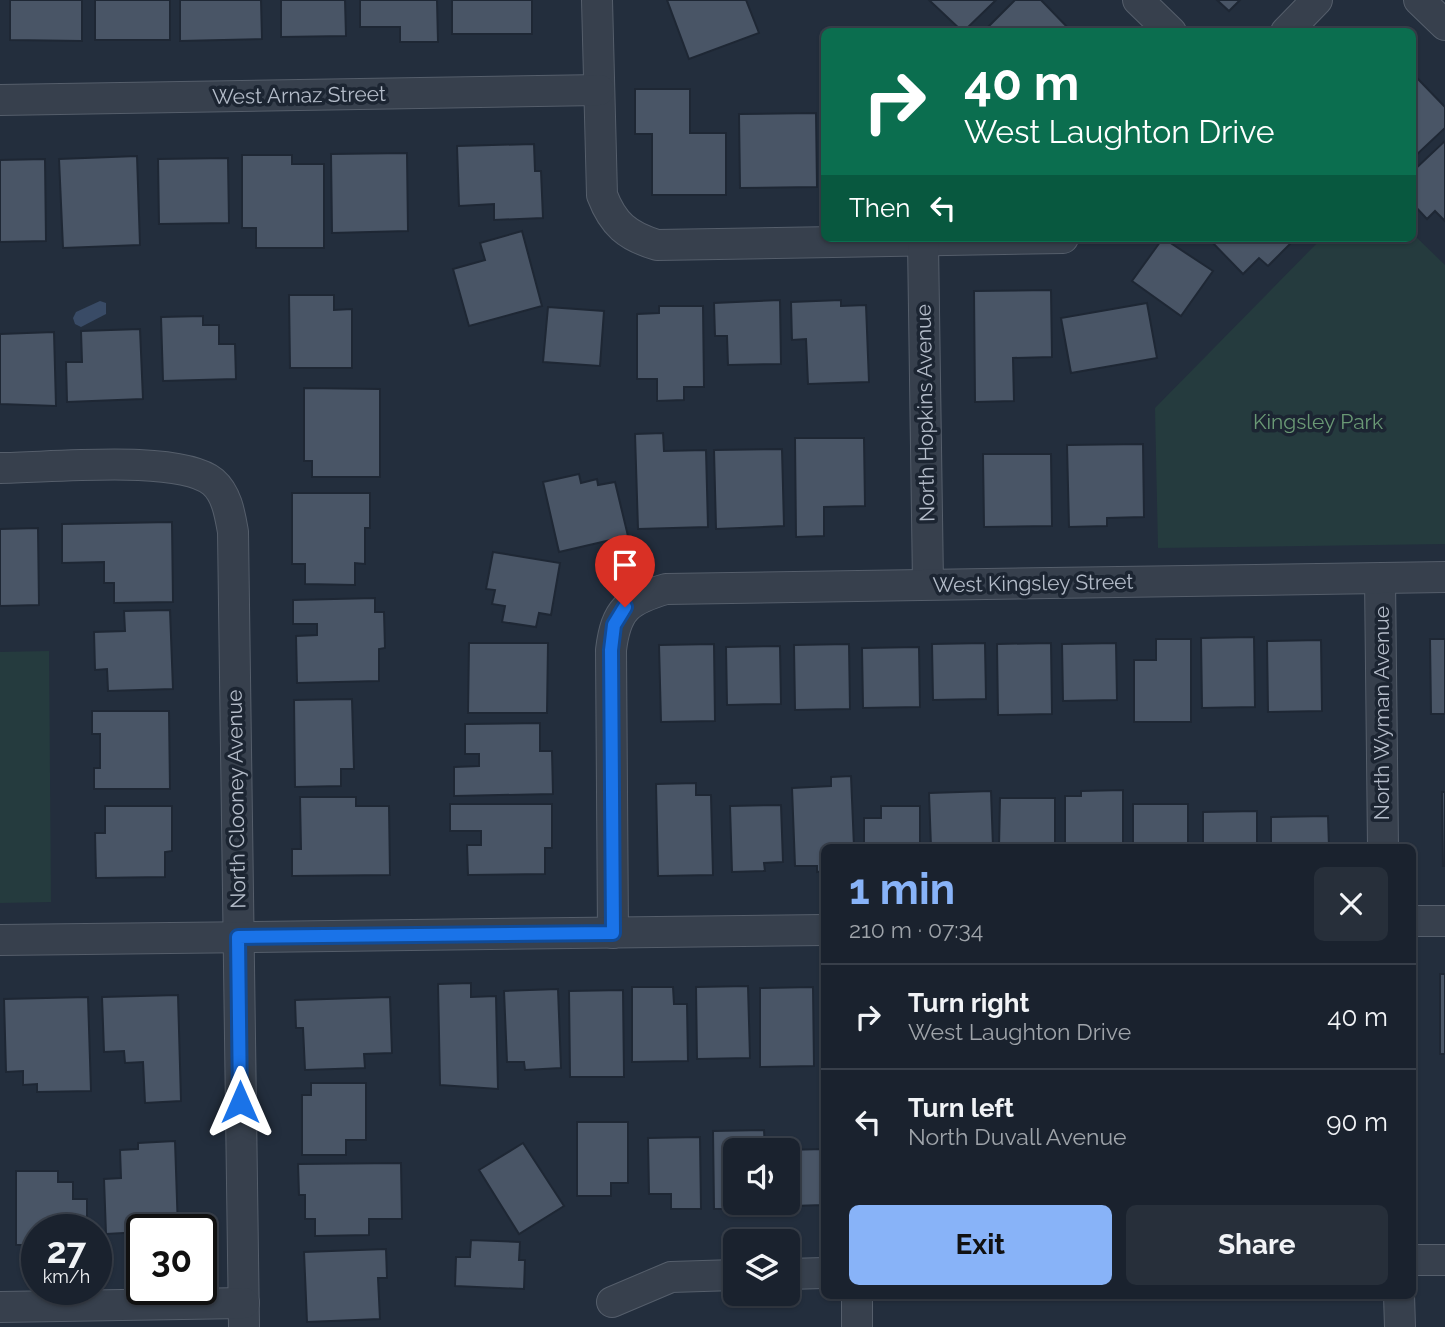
<!DOCTYPE html>
<html lang="en">
<head>
<meta charset="utf-8">
<style>
  body { margin:0; font-family:Raleway,sans-serif; background:#272f3a; color:#f1f3f6; height:100vh; display:flex; flex-direction:column; font-size:26px; white-space:nowrap }
  * { box-sizing:border-box; margin:0 }
  p { font-size:23px; color:#9fa4aa }
  .icon { flex:none; width:38px; height:38px; fill:none; stroke:currentColor; stroke-width:2; stroke-linecap:round; stroke-linejoin:round }
  .map { position:relative; flex:1; overflow:hidden }
  .sheet { position:absolute; left:821px; top:844px; width:595px; height:455px; display:flex; flex-direction:column; background:#1a222e; border-radius:10px; box-shadow:0 2px 5px #0004,0 0 0 2px #383f4a }
  .sheet>* { flex:none }
  .banner { position:absolute; left:821px; top:28px; width:595px; height:214px; border-radius:10px; box-shadow:0 2px 5px #0004,0 0 0 2px #383f4a; background:#0b6e4f; color:#fff; overflow:hidden }
  .fabs { position:absolute; left:723px; top:1138px; display:grid; gap:14px }
  .fabs a { display:grid; place-items:center; width:77px; height:77px; border-radius:10px; background:#1a222e; box-shadow:0 2px 5px #0004,0 0 0 2px #383f4a; font-size:35px }
  .speed { position:absolute; left:21px; top:1214px; display:flex; gap:14px; font-size:35px; font-weight:700; text-align:center }
  .speed>* { display:grid; place-content:center; width:91px; height:91px; border-radius:50%; background:#1a222e; box-shadow:0 2px 5px #0004,0 0 0 2px #383f4a; line-height:1 }
  .speed small { font-size:18px; font-weight:400 }
  .speed .limit { border:4px solid #111; border-radius:10px; background:#fff; color:#111 }
  .pin { position:absolute; display:grid; place-items:center; width:60px; height:60px; color:#fff; margin:-72px -30px; border-radius:50% 50% 50% 0; rotate:-45deg; box-shadow:0 0 7px #0007 }
  .pin .icon { rotate:45deg }
  .me { position:absolute; width:77px; margin:-38px; rotate:0deg; stroke-linejoin:round; filter:drop-shadow(0 0 5px #0008) }
  .turn { display:flex; align-items:center; gap:24px; height:147px; padding:0 28px; font-size:32px }
  .turn .icon { width:91px; height:91px; stroke-width:2.5 }
  .turn b { display:block; font-size:49px; line-height:60px }
  .then { display:flex; align-items:center; height:66px; padding:0 28px; background:#0003; gap:14px; font-size:26px }
  .round { display:grid; place-items:center; flex:none; width:74px; height:74px; border-radius:10px; background:#272f3a }
  .head { display:flex; align-items:center; justify-content:space-between; height:119px; padding:0 28px }
  h1 { font-size:42px; font-weight:700; line-height:52px; color:#88b3f8 }
  .cta { display:flex; gap:14px; margin-top:auto; padding:14px 28px }
  .cta a { flex:1; height:80px; border-radius:10px; background:#88b3f8; color:#111; font-size:28px; font-weight:700; line-height:80px; text-align:center }
  .cta a+a { background:#272f3a; color:#f1f3f6 }
  ul { padding:0; list-style:none }
  li { display:flex; align-items:center; gap:21px; height:105px; padding:0 28px; border-top:2px solid #383f4a }
  li div { flex:1 }
  li b { display:block; font-size:26px }
  li em { font-style:normal }
  .map>svg:first-child { display:block }
</style>
</head>
<body>
<div class="map">
<svg width="1445" height="1327" viewBox="0 0 1445 1327">
  <rect width="100%" height="100%" fill="#232e3d"/>
  <g fill="#253b3e">
    <path d="M1412 233 1445 265V544L1158 548 1155 408 1322 238H1412Z"/>
    <path d="M49 651 51 902 0 903V652Z"/>
  </g>
  <path fill="#394b66" d="M100 301 106 303V314L81 327 75 324 73 318 76 312Z"/>
  <g fill="#495566" stroke="#1e2734" stroke-width="2">
    <path d="M10 0H82V41L10 40Z"/>
    <rect x="95" y="0" width="75" height="40"/>
    <path d="M180 0H261L262 39 180 41Z"/>
    <path d="M281 0H345L346 36 281 37Z"/>
    <path d="M360 0H437L438 42H400V27H360Z"/>
    <rect x="452" y="0" width="80" height="34"/>
    <path d="M667 0H746L759 33 689 59Z"/>
    <path d="M929 0H996L963 32Z"/>
    <path d="M1015 0H1041L1072 32H983Z"/>
    <path d="M1217 0H1240L1229 11Z"/>
    <path d="M1417 78 1445 107V128L1412 159V83Z"/>
    <path d="M635 89H690V133H726V195H652V134H635Z"/>
    <path d="M816 113 817 187 740 188 739 114Z"/>
    <path d="M1445 141V221L1435 211 1427 219 1412 203V172Z"/>
    <path d="M534 144 535 171H541L543 218 494 220V204L459 206 457 146Z"/>
    <path d="M407 153 408 231 332 233 331 154Z"/>
    <path d="M242 155H292V164H324V248H256V228H242Z"/>
    <path d="M137 156 140 245 63 248 59 159Z"/>
    <path d="M228 158 229 223 159 224 158 159Z"/>
    <path d="M45 159 46 241 0 242V160Z"/>
    <path d="M522 231 542 306 469 326 453 269 485 260 480 243Z"/>
    <path d="M1163 238 1213 271 1181 316 1132 281Z"/>
    <path d="M1208 238H1290L1293 241 1268 266 1259 258 1243 274Z"/>
    <path d="M1051 290 1052 357 1013 358 1014 401 975 402 974 291Z"/>
    <path d="M289 295H334V310L352 309V368H290Z"/>
    <path d="M780 300 781 364 728 365 727 336H715L714 303Z"/>
    <path d="M841 300V306L866 305 869 382 808 384 806 339 792 340 791 302Z"/>
    <path d="M1147 303 1157 358 1071 373 1061 318Z"/>
    <path d="M659 306H703L704 387H684V400L657 401V379H637V314L659 313Z"/>
    <path d="M548 307 604 311 600 366 543 362Z"/>
    <path d="M203 316V325H219V344H235L236 379 163 381 161 317Z"/>
    <path d="M140 329 143 399 67 402 66 362H82L81 331Z"/>
    <path d="M54 332 56 406 0 404V334Z"/>
    <path d="M304 388 380 389V477H312V461H304Z"/>
    <path d="M663 433 664 451 706 450 708 527 638 529 635 434Z"/>
    <path d="M795 438H864L865 506 824 507V536L796 537Z"/>
    <path d="M1143 444 1144 517 1107 518V526L1069 527 1067 445Z"/>
    <path d="M782 449 784 526 716 529 714 450Z"/>
    <path d="M983 454H1051L1052 526 984 527Z"/>
    <path d="M579 474 581 483 597 479 598 485 615 482 628 536 559 552 543 482Z"/>
    <path d="M292 493H370V528H365V564L355 563V585L305 584V564H292Z"/>
    <path d="M172 522 173 602 114 603V583H104V562L62 563V524Z"/>
    <path d="M38 528 39 605 0 606V529Z"/>
    <path d="M493 552 560 563 551 615 539 613 536 627 502 622 505 606 492 604 495 590 486 589Z"/>
    <path d="M375 598V612H384L385 648 379 649V681L297 683 296 636 317 635V624H293V600Z"/>
    <path d="M170 610 173 689 108 691 107 669 95 670 94 632 125 631 124 611Z"/>
    <path d="M1254 637 1255 707 1202 708 1201 638Z"/>
    <path d="M1156 639H1191V722H1134V660H1156Z"/>
    <path d="M1430 639H1445V714H1431Z"/>
    <path d="M1321 640 1322 711 1268 712 1267 641Z"/>
    <path d="M469 643H548L547 713H468Z"/>
    <path d="M985 643 986 699 933 700 932 644Z"/>
    <path d="M1051 643 1052 714 998 715 997 644Z"/>
    <path d="M1116 643 1117 700 1063 701 1062 644Z"/>
    <path d="M714 644 715 721 661 722 659 645Z"/>
    <path d="M849 644 850 709 795 710 794 645Z"/>
    <path d="M780 646 781 704 727 705 726 647Z"/>
    <path d="M919 647 920 707 863 708 862 648Z"/>
    <path d="M352 699 354 769H341V786L295 787 294 700Z"/>
    <path d="M92 711H169L170 789H94V768H100V734H92Z"/>
    <path d="M540 723V751H552L553 794 454 796V767L479 766V754H465V724Z"/>
    <path d="M851 776 854 847H824V871L817 872V866H795L792 788 831 786V777Z"/>
    <path d="M696 783V795H711L713 875 658 876 656 784Z"/>
    <path d="M1123 790V847H1065V796H1081V791Z"/>
    <path d="M991 791 993 847H931L929 793Z"/>
    <path d="M1442 792H1445V866H1443Z"/>
    <path d="M300 797H356V806H389L390 875 292 876V849H301Z"/>
    <path d="M1000 798H1055V847H999Z"/>
    <path d="M450 804H552V848H545V874L468 875 467 845H481V831H450Z"/>
    <rect x="1133" y="804" width="55" height="43"/>
    <path d="M781 805 783 862 764 863 765 871 732 872 730 806Z"/>
    <path d="M105 806H172V851L165 852V877L96 878 95 833H105Z"/>
    <path d="M881 806H920V847H864V818H881Z"/>
    <path d="M1257 811V847H1203V812Z"/>
    <path d="M1328 816 1329 847H1271V817Z"/>
    <rect x="1440" y="974" width="5" height="80"/>
    <path d="M471 983V997L496 996 498 1089 440 1085 438 984Z"/>
    <path d="M748 986 750 1058 697 1059 696 987Z"/>
    <path d="M632 987H673L674 1004H687L688 1061 632 1062Z"/>
    <path d="M813 987 814 1066 760 1067V988Z"/>
    <path d="M558 989 561 1068 525 1070 524 1062H507L504 991Z"/>
    <path d="M623 990 624 1077H570L569 991Z"/>
    <path d="M178 995 181 1101 145 1103 143 1062 125 1063 124 1051 104 1052 102 997Z"/>
    <path d="M88 997 91 1091 37 1092V1084L23 1085V1071L6 1072 4 999Z"/>
    <path d="M390 997 392 1053 364 1054 365 1068 305 1070 303 1028H296L295 1000Z"/>
    <path d="M311 1083H366V1140H346V1155H302V1095H311Z"/>
    <path d="M577 1122H628V1183H611V1196H577Z"/>
    <path d="M764 1130 765 1150H735V1202H766V1209H714L713 1131Z"/>
    <path d="M700 1137 701 1209H671V1194H649L648 1138Z"/>
    <path d="M175 1141 178 1230 106 1234 104 1179 121 1178 120 1150 138 1149V1143Z"/>
    <path d="M523 1143 564 1206 519 1234 479 1170Z"/>
    <path d="M824 1149V1205L792 1206V1196H788V1150H784Z"/>
    <path d="M401 1163 402 1219H369V1235L315 1236V1219H305V1195H299L298 1164Z"/>
    <path d="M16 1171H58V1182H73V1199H87V1230H37V1245H16Z"/>
    <path d="M471 1240 520 1242 519 1260H525L524 1289 455 1286 456 1257H470Z"/>
    <path d="M386 1249 387 1278H378L380 1319 307 1322 304 1252Z"/>
  </g>
  <g fill="none" stroke-linecap="round" stroke-linejoin="round">
    <defs>
      <g id="minor">
        <path d="M597 0 602 195C613 224 627 236 657 245L1063 238"/>
        <path d="M1138 0 1171 32"/>
        <path d="M1419 0 1445 25"/>
        <path d="M1286 32 1317 0"/>
        <path d="M0 100 599 90"/>
        <path d="M923 242 928 584"/>
        <path d="M0 468C48 468 179 454 213 482 227 494 230 515 233 532L244 1327"/>
        <path d="M1380 579 1383 847"/>
        <path d="M1412 921H1445"/>
        <path d="M613 933 611 650C616 609 628 600 666 589L1445 577"/>
        <path d="M0 940 824 930"/>
        <path d="M1412 1260H1445"/>
        <path d="M788 1274 824 1273"/>
        <path d="M857 1295V1327"/>
        <path d="M1399 1295 1400 1327"/>
        <path d="M612 1302 671 1277 735 1275"/>
        <path d="M0 1307 244 1303"/>
      </g>
    </defs>
    <use href="#minor" stroke="#555e6b" stroke-width="32"/>
    <use href="#minor" stroke="#37404d" stroke-width="30"/>
  </g>
  <g fill="none" stroke-linecap="round" stroke-linejoin="round">
    <defs>
      <path id="route" d="M240 1102 238 937 613 933 611 650 614 625 625 607"/>
    </defs>
    <use href="#route" stroke="#114b97" stroke-width="18"/>
    <use href="#route" stroke="#1a73e8" stroke-width="12"/>
  </g>
  <g text-anchor="middle" dominant-baseline="central" stroke-width="7" stroke-linejoin="round" paint-order="stroke">
    <g font-size="21" fill="#b3bbc8" stroke="#1c2532">
      <text transform="translate(299 95) rotate(-1)">West Arnaz Street</text>
      <text transform="translate(925 413) rotate(-91)">North Hopkins Avenue</text>
      <text transform="translate(1033 583) rotate(-1)">West Kingsley Street</text>
      <text transform="translate(1381 713) rotate(-90)">North Wyman Avenue</text>
      <text transform="translate(236 799) rotate(-91)">North Clooney Avenue</text>
    </g>
    <g font-size="21" fill="#6a9975" stroke="#1c2532">
      <text x="1318" y="421">Kingsley Park</text>
    </g>
  </g>
</svg>
<div class="fabs">
<a><svg class="icon" aria-label="sound" viewBox="0 0 24 24"><path d="M4 9h4l5-4v14l-5-4H4zM17 9q2 3 0 6"/></svg></a>
<a><svg class="icon" aria-label="layers" viewBox="0 0 24 24"><path d="M12 4l9 5-9 5-9-5zM3 14l9 5 9-5"/></svg></a>
</div>
<div class="speed"><div>27<small>km/h</small></div><div class="limit">30</div></div>
<div class="pin" style="left:625px;top:607px;background:#d93025"><svg class="icon" aria-label="arrive" viewBox="0 0 24 24"><path d="M6 21V4h12l-3 4 3 4H6"/></svg></div>
<svg class="me" style="left:240px;top:1102px" viewBox="-20 -20 40 40"><path d="M0-17L14 15 0 8-14 15z" fill="#1a73e8" stroke="#fff" stroke-width="4"/></svg>
<div class="banner">
<div class="turn"><svg class="icon" aria-label="right" viewBox="0 0 24 24"><path d="M7 20v-9h11M14 6l5 5-5 5"/></svg><div><b>40 m</b>West Laughton Drive</div></div>
<div class="then">Then<svg class="icon" aria-label="left" viewBox="0 0 24 24"><path d="M17 20v-9H6M10 6l-5 5 5 5"/></svg></div>
</div>
<section class="sheet">
<div class="head"><div><h1>1 min</h1><p>210 m · 07:34</p></div><a class="round"><svg class="icon" aria-label="close" viewBox="0 0 24 24"><path d="M6 6l12 12M18 6L6 18"/></svg></a></div>
<ul>
<li><svg class="icon" aria-label="right" viewBox="0 0 24 24"><path d="M7 20v-9h11M14 6l5 5-5 5"/></svg><div><b>Turn right</b><p>West Laughton Drive</p></div><em>40 m</em></li>
<li><svg class="icon" aria-label="left" viewBox="0 0 24 24"><path d="M17 20v-9H6M10 6l-5 5 5 5"/></svg><div><b>Turn left</b><p>North Duvall Avenue</p></div><em>90 m</em></li>
</ul>
<div class="cta"><a>Exit</a><a>Share</a></div>
</section>
</div>
</body>
</html>
